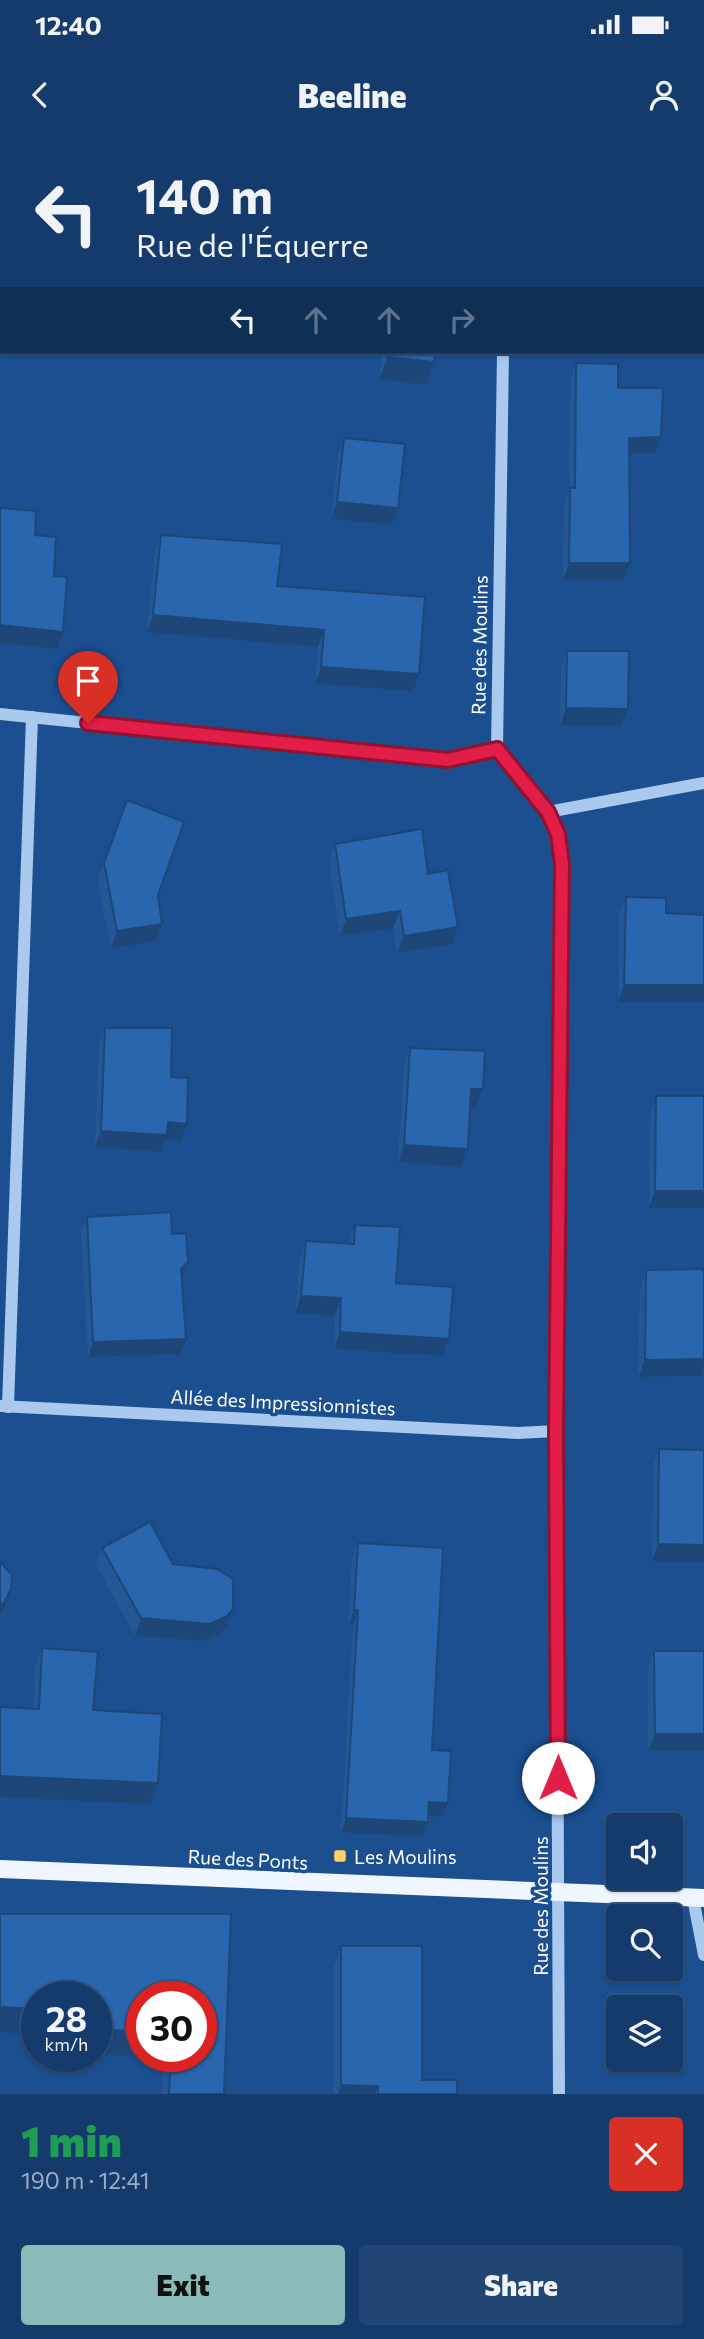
<!DOCTYPE html>
<html lang="en">
<head>
<meta charset="utf-8">
<style>
  body { margin:0; font-family:Commissioner,sans-serif; background:#214673; color:#f1f3f6; height:100vh; display:flex; flex-direction:column; font-size:26px; white-space:nowrap }
  * { box-sizing:border-box; margin:0 }
  p { font-size:23px; color:#9dadc1 }
  .icon { flex:none; width:38px; height:38px; fill:none; stroke:currentColor; stroke-width:2; stroke-linecap:round; stroke-linejoin:round }
  .map { position:relative; height:1954px; overflow:hidden }
  .details { display:flex; flex-direction:column; background:#143b6b; flex:1 }
  .details>* { flex:none }
  .hud { position:absolute; left:0px; top:0px; width:705px; height:214px; box-shadow:0 2px 5px #0004,0 0 0 2px #33557e; background:#143b6b; color:#f1f3f6; overflow:hidden }
  .buttons { position:absolute; left:606px; top:1673px; display:grid; gap:14px }
  .buttons a { display:grid; place-items:center; width:77px; height:77px; border-radius:7px; background:#143b6b; box-shadow:0 2px 5px #0004,0 0 0 2px #33557e; font-size:35px }
  .speed { position:absolute; left:21px; top:1841px; display:flex; gap:14px; font-size:35px; font-weight:700; text-align:center }
  .speed>* { display:grid; place-content:center; width:91px; height:91px; border-radius:50%; background:#143b6b; box-shadow:0 2px 5px #0004,0 0 0 2px #33557e; line-height:1 }
  .speed small { font-size:18px; font-weight:400 }
  .speed .limit { border:10px solid #d22; background:#fff; color:#111 }
  .pin { position:absolute; display:grid; place-items:center; width:60px; height:60px; color:#fff; margin:-72px -30px; border-radius:50% 50% 50% 0; rotate:-45deg; box-shadow:0 0 7px #0007 }
  .pin .icon { rotate:45deg }
  .me { position:absolute; width:77px; margin:-38px; rotate:0deg; stroke-linejoin:round; filter:drop-shadow(0 0 5px #0008) }
  .turn { display:flex; align-items:center; gap:24px; height:147px; padding:0 21px; font-size:32px }
  .turn .icon { width:91px; height:91px; stroke-width:2.5 }
  .turn b { display:block; font-size:49px; line-height:60px }
  .lanes { display:flex; align-items:center; height:66px; padding:0 21px; background:#0003; justify-content:center; gap:35px; direction:ltr }
  .lanes .off { opacity:.35 }
  .round { display:grid; place-items:center; flex:none; width:74px; height:74px; border-radius:7px; background:#214673 }
  .head { display:flex; align-items:center; justify-content:space-between; height:119px; padding:0 21px }
  h1 { font-size:42px; font-weight:800; line-height:52px; color:#1e9e55 }
  .cta { display:flex; gap:14px; margin-top:auto; padding:14px 21px }
  .cta a { flex:1; height:80px; border-radius:7px; background:#8bbbb9; color:#111; font-size:28px; font-weight:800; line-height:80px; text-align:center }
  .cta a+a { background:#214673; color:#f1f3f6 }
  .status { display:flex; justify-content:space-between; align-items:center; height:49px; padding:0 35px; background:#143b6b; direction:ltr }
  .status svg { height:19px; fill:currentColor }
  header { display:flex; justify-content:space-between; align-items:center; height:91px; padding:0 21px; background:#143b6b; font-size:32px; font-weight:800 }
  .map>svg:first-child { display:block }
</style>
</head>
<body>
<div class="status"><b>12:40</b><svg viewBox="0 0 49 12"><path d="M0 12V9h3v3zM5 12V6h3v6zM10 12V3h3v9zM15 12V0h3v12zM26 1h20v11H26zM47 4h2v5h-2z"/></svg></div>
<header><svg class="icon" aria-label="back" viewBox="0 0 24 24"><path d="M15 5l-7 7 7 7"/></svg>Beeline<svg class="icon" aria-label="person" viewBox="0 0 24 24"><circle cx="12" cy="8" r="4"/><path d="M4 21q1-7 8-7t8 7"/></svg></header>
<div class="map">
<svg width="704" height="1954" viewBox="0 0 704 1954">
  <rect width="100%" height="100%" fill="#1b4f8f"/>
  <g fill="none" stroke-linecap="round" stroke-linejoin="round">
    <g stroke="#a9c9ee" stroke-width="12">
      <path d="M506 2V0"/>
      <path d="M503 212 497 609 548 672 558 694 562 725 556 1291 559 1954"/>
      <path d="M0 574 448 620 497 609"/>
      <path d="M548 672 704 643"/>
      <path d="M0 1266 518 1293 556 1291"/>
      <path d="M8 1267 32 577"/>
      <path d="M693 1758 704 1815"/>
    </g>
    <path stroke="#f0f6ff" stroke-width="18" d="M0 1729 704 1758"/>
  </g>
  <g fill="#245895">
    <path d="M382 212H435L426 245 379 239Z"/>
    <path d="M576 223 618 248 661 297 655 313 630 314V423L624 439 563 440 564 365 569 351 570 240Z"/>
    <path d="M344 298 392 385 331 379 338 315Z"/>
    <path d="M161 395 277 446 413 551 315 544 318 507 147 492 155 412Z"/>
    <path d="M567 511 628 569 621 586H560L561 528Z"/>
    <path d="M127 660 162 784 156 801 111 808 97 740Z"/>
    <path d="M335 704 428 734 452 804 397 813 393 788 340 796 329 721Z"/>
    <path d="M626 757 666 773 704 862H618L619 774Z"/>
    <path d="M105 888 171 937 181 1001 166 999 161 1012 95 1007 99 904Z"/>
    <path d="M410 908 483 949 476 966H470L461 1027 398 1022 404 925Z"/>
    <path d="M656 956H704L649 1068 650 973Z"/>
    <path d="M87 1077 172 1094 183 1137 182 1138 180 1214 88 1217 81 1092Z"/>
    <path d="M355 1085 396 1143 449 1199 442 1216 334 1209 335 1176 295 1173 300 1118 306 1101 349 1103Z"/>
    <path d="M646 1130 704 1219V1226L700 1236 638 1237 640 1148Z"/>
    <path d="M659 1309 704 1310V1422L652 1421 653 1326Z"/>
    <path d="M358 1403 432 1610 448 1663 442 1677H428V1682L423 1697 341 1692 353 1485 349 1484 352 1417Z"/>
    <path d="M102 1408 173 1424 226 1486 220 1494 203 1501 135 1496 96 1425Z"/>
    <path d="M42 1508 93 1570 158 1643 150 1664 33 1568 35 1528Z"/>
    <path d="M654 1511H704L648 1611V1528Z"/>
    <path d="M0 1774H231L224 1954H161L164 1916H153H201L142 1857V1916L96 1915V1857H37V1914H32V1894Z"/>
    <path d="M341 1806 422 1940 457 1954H333V1828Z"/>
  </g>
  <g fill="#1d4779">
    <rect x="0" y="14" width="2" height="18"/>
    <path d="M388 217 434 222 426 245 379 239Z"/>
    <path d="M661 297 655 313 623 314 629 298Z"/>
    <path d="M337 362 398 368 392 385 331 379Z"/>
    <path d="M569 423H630L624 439 563 440Z"/>
    <path d="M153 475 324 490 318 507 147 492Z"/>
    <path d="M0 485 63 492 57 509 0 503Z"/>
    <path d="M321 527 419 534 413 551 315 544Z"/>
    <path d="M566 568 628 569 621 586H560Z"/>
    <path d="M400 771 393 788 340 796 346 779Z"/>
    <path d="M162 784 156 801 111 808 117 791Z"/>
    <path d="M458 787 452 804 397 813 404 796Z"/>
    <path d="M624 845H704V862H618Z"/>
    <path d="M471 949H483L476 966H465Z"/>
    <path d="M168 982 187 984 181 1001 166 999 161 1012 95 1007 101 991Z"/>
    <path d="M404 1005 468 1009 461 1027 398 1022Z"/>
    <path d="M655 1051H704V1068H649Z"/>
    <path d="M188 1122 183 1137 176 1144 181 1129Z"/>
    <path d="M301 1156 341 1158 335 1176 295 1173Z"/>
    <path d="M340 1192 449 1199 442 1216 334 1209Z"/>
    <path d="M186 1199 180 1214 88 1217 93 1202Z"/>
    <path d="M704 1219V1226L700 1236 638 1237 645 1220Z"/>
    <path d="M658 1404 704 1405V1422L652 1421Z"/>
    <path d="M11 1449 5 1466 0 1476V1465Z"/>
    <path d="M233 1469 226 1486 220 1494 203 1501 135 1496 141 1478Z"/>
    <path d="M354 1470H358L353 1485 349 1484Z"/>
    <path d="M655 1594H704V1611H648Z"/>
    <path d="M0 1636 158 1643 150 1664 0 1657Z"/>
    <path d="M429 1662 448 1663 442 1677 424 1676Z"/>
    <path d="M346 1678 428 1682 423 1697 341 1692Z"/>
    <path d="M0 1867 37 1869V1881L32 1894 0 1892Z"/>
    <path d="M96 1890 142 1891V1916L96 1915Z"/>
    <path d="M37 1902V1914H32Z"/>
    <path d="M341 1945 378 1946 375 1954H338Z"/>
  </g>
  <g fill="#2a66ad" stroke="#1d4779" stroke-width="2">
    <path d="M0 0H73L72 2H2V14H0Z"/>
    <path d="M178 0H235L234 2H178Z"/>
    <path d="M574 0H649L672 1 574 2Z"/>
    <path d="M388 212H435L434 222 388 217Z"/>
    <path d="M576 223 618 224V248H663L661 297 629 298 630 423H569L570 348H575Z"/>
    <path d="M344 298 405 304 398 368 337 362Z"/>
    <path d="M0 368 36 371 35 395 56 397 54 436 67 437 63 492 0 485Z"/>
    <path d="M161 395 282 404 277 446 425 457 419 534 321 527 324 490 153 475Z"/>
    <path d="M567 511H629L628 569 566 568Z"/>
    <path d="M127 660 184 682 158 755 162 784 117 791 104 723Z"/>
    <path d="M422 689 428 734 448 730 458 787 404 796 400 771 346 779 335 704Z"/>
    <path d="M626 757 666 758V773L704 775V845H624Z"/>
    <path d="M105 888H172L171 937 188 938 187 984 168 982 167 995 101 991Z"/>
    <path d="M410 908 485 911 483 949H471L468 1009 404 1005Z"/>
    <path d="M656 956H704V1051H655Z"/>
    <path d="M171 1072 172 1094 186 1093 188 1122 181 1129 186 1199 93 1202 87 1077Z"/>
    <path d="M355 1085 400 1087 396 1143 453 1147 449 1199 340 1192 341 1158 301 1156 306 1101 354 1104Z"/>
    <path d="M704 1129V1219L645 1220 646 1130Z"/>
    <path d="M659 1309 704 1310V1405L658 1404Z"/>
    <path d="M150 1382 173 1424 217 1429 233 1439V1469L227 1476 210 1484 141 1478 102 1408Z"/>
    <path d="M358 1403 443 1408 432 1610 451 1611 448 1663 429 1662 428 1682 346 1678 358 1470H354Z"/>
    <path d="M0 1422 12 1435 11 1449 4 1463 0 1465Z"/>
    <path d="M42 1508 98 1512 93 1570 162 1574 158 1643 0 1636V1567L39 1569Z"/>
    <path d="M654 1511H704V1594H655Z"/>
    <path d="M0 1774H231L224 1954H169L171 1916H201V1857H142V1891L96 1890V1857H37V1869L0 1867Z"/>
    <path d="M341 1806H422V1940H457V1954H378V1946L341 1945Z"/>
  </g>
  <g fill="none" stroke-linecap="round" stroke-linejoin="round">
    <defs>
      <path id="route" d="M88 583 448 620 497 609 548 672 558 694 562 724 556 1291 558 1638"/>
    </defs>
    <use href="#route" stroke="#92132f" stroke-width="18"/>
    <use href="#route" stroke="#e11d48" stroke-width="12"/>
  </g>
  <rect fill="#ffd166" stroke="#1b4f8f" stroke-width="2.5" x="333" y="1709" width="14" height="14" rx="3.5"/>
  <g text-anchor="middle" dominant-baseline="central" stroke-width="7" stroke-linejoin="round" paint-order="stroke">
    <g font-size="19" fill="#fff" stroke="#1b4f8f">
      <text transform="translate(479 505) rotate(-89)">Rue des Moulins</text>
      <text transform="translate(283 1262) rotate(3)">Allée des Impressionnistes</text>
      <text transform="translate(248 1719) rotate(3)">Rue des Ponts</text>
      <text transform="translate(540 1766) rotate(-90)">Rue des Moulins</text>
    </g>
    <g font-size="19" fill="#fff" stroke="#1b4f8f" text-anchor="start">
      <text x="354" y="1716">Les Moulins</text>
    </g>
  </g>
</svg>
<div class="buttons">
<a><svg class="icon" aria-label="sound" viewBox="0 0 24 24"><path d="M4 9h4l5-4v14l-5-4H4zM17 9q2 3 0 6"/></svg></a>
<a><svg class="icon" aria-label="search" viewBox="0 0 24 24"><circle cx="10" cy="10" r="6"/><path d="M15 15l6 6"/></svg></a>
<a><svg class="icon" aria-label="layers" viewBox="0 0 24 24"><path d="M12 4l9 5-9 5-9-5zM3 14l9 5 9-5"/></svg></a>
</div>
<div class="speed"><div>28<small>km/h</small></div><div class="limit">30</div></div>
<div class="pin" style="left:88px;top:583px;background:#d93025"><svg class="icon" aria-label="arrive" viewBox="0 0 24 24"><path d="M6 21V4h12l-3 4 3 4H6"/></svg></div>
<svg class="me" style="left:558px;top:1638px" viewBox="-20 -20 40 40"><circle r="19" fill="#fff"/><path d="M0-13L10 11 0 6-10 11z" fill="#e11d48"/></svg>
<div class="hud">
<div class="turn"><svg class="icon" aria-label="left" viewBox="0 0 24 24"><path d="M17 20v-9H6M10 6l-5 5 5 5"/></svg><div><b>140 m</b>Rue de l'Équerre</div></div>
<div class="lanes"><svg class="icon" aria-label="left" viewBox="0 0 24 24"><path d="M17 20v-9H6M10 6l-5 5 5 5"/></svg><svg class="icon off" aria-label="ahead" viewBox="0 0 24 24"><path d="M12 20V5M6 11l6-6 6 6"/></svg><svg class="icon off" aria-label="ahead" viewBox="0 0 24 24"><path d="M12 20V5M6 11l6-6 6 6"/></svg><svg class="icon off" aria-label="right" viewBox="0 0 24 24"><path d="M7 20v-9h11M14 6l5 5-5 5"/></svg></div>
</div>
</div>
<section class="details">
<div class="head"><div><h1>1 min</h1><p>190 m · 12:41</p></div><a class="round" style="background:#d93025;color:#fff"><svg class="icon" aria-label="close" viewBox="0 0 24 24"><path d="M6 6l12 12M18 6L6 18"/></svg></a></div>
<div class="cta"><a>Exit</a><a>Share</a></div>
</section>
</body>
</html>
